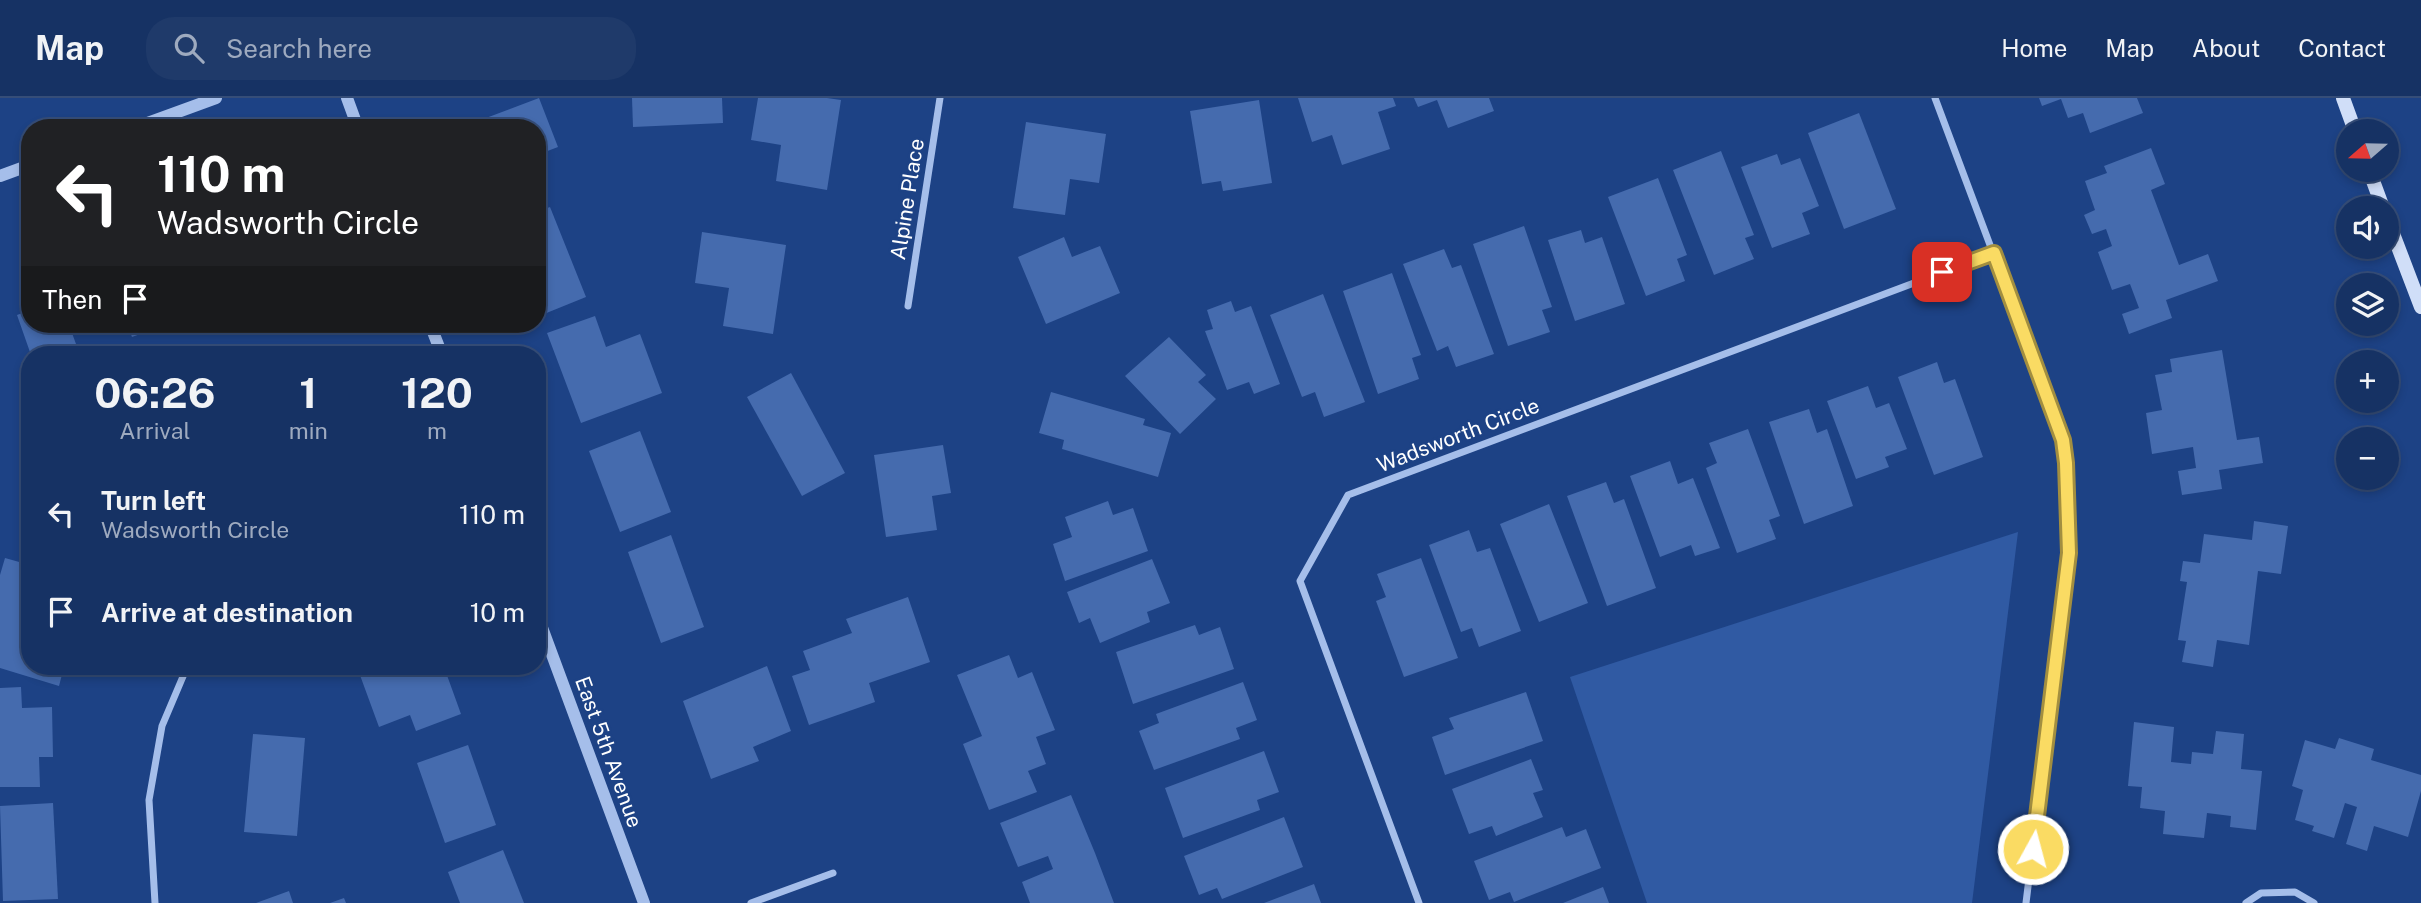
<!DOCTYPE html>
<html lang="en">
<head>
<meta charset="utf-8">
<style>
  body { margin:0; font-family:"Public Sans",sans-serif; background:#1f3a6a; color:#f1f3f6; height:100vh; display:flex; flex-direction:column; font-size:26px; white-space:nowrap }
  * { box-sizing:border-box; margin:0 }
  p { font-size:23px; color:#9eaabf }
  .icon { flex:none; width:38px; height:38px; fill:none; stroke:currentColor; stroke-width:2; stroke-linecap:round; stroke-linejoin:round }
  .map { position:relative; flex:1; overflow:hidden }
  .details { position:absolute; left:21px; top:248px; width:525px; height:329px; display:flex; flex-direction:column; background:#163264; border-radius:28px; box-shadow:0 4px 10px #0003,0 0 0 2px #354d78 }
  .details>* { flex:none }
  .top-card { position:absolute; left:21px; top:21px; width:525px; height:214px; border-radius:28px; box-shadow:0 4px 10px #0003,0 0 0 2px #354d78; background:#202124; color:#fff; overflow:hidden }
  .needle { width:46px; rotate:250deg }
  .buttons { position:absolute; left:2336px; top:21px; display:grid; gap:14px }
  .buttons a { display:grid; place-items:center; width:63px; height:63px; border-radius:50%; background:#163264; box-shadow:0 4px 10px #0003,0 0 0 2px #354d78; font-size:35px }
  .pin { position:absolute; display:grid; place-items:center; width:60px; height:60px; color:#fff; margin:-30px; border-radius:14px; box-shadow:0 4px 10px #0006 }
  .me { position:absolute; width:77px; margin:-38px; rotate:7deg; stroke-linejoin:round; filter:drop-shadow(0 0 5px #0008) }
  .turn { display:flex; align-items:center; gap:24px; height:147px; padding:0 21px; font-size:32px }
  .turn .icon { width:91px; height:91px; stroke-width:2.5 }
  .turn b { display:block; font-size:49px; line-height:60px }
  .then { display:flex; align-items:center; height:66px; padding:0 21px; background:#0003; gap:14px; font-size:26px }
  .eta { display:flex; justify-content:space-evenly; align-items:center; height:119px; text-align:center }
  .eta b { font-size:42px; font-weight:700; line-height:49px }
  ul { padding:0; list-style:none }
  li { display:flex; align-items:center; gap:21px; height:98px; padding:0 21px }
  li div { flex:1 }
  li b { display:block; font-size:26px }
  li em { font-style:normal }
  header { display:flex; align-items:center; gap:42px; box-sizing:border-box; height:98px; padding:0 35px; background:#163264; border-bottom:2px solid #354d78 }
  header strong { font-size:33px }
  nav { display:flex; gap:38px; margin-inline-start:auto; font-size:24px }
  .search { width:490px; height:63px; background:#1f3a6a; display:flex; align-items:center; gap:18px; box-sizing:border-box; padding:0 24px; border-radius:28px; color:#9eaabf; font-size:26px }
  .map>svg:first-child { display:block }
</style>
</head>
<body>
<header>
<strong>Map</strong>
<div class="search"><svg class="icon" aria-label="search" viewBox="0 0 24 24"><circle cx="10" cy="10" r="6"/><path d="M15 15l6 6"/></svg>Search here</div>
<nav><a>Home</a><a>Map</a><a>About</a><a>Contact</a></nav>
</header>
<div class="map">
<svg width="2421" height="805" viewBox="0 0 2421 805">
  <rect width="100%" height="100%" fill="#1d4285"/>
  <path fill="#305aa3" d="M2018 434 1972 805H1647L1570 579Z"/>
  <g fill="#456bae">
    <path d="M539 0 558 49 537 57V30H471L470 26Z"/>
    <path d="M632 0H722L723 25 633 29Z"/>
    <path d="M758 0H827L841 2 827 92 776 83 781 47 751 42Z"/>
    <path d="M1298 0H1393L1396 8 1378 14 1390 51 1342 67 1332 37 1312 44Z"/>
    <path d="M1414 0H1489L1494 13 1448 30 1437 2 1418 9Z"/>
    <path d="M2039 0H2137L2143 15 2090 35 2083 15 2068 20 2061 1 2042 8Z"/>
    <path d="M1259 2 1272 85 1223 93 1221 83 1202 86 1190 13Z"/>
    <path d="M1859 15 1896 111 1844 131 1808 35Z"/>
    <path d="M1026 24 1106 36 1099 85 1070 81 1065 117 1013 110Z"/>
    <path d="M2151 50 2165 86 2151 92 2179 167 2208 156 2218 183 2166 202 2172 220 2129 236 2122 216 2139 210 2130 186 2112 192 2098 154 2112 148 2106 131 2092 136 2084 117 2095 112 2085 83 2107 75 2104 68Z"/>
    <path d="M1721 53 1754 137 1745 140 1754 161 1714 177 1673 72Z"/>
    <path d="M1777 56 1781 67 1800 60 1819 108 1802 115 1810 136 1772 150 1741 69Z"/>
    <path d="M537 63 546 86 537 89Z"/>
    <path d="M1658 80 1687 157 1677 161 1685 183 1646 198 1608 99Z"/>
    <path d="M550 109 586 199 544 216 537 199V114Z"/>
    <path d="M1524 128 1552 209 1542 212 1550 234 1508 248 1473 146Z"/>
    <path d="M1581 132 1585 145 1602 139 1625 206 1575 223 1548 142Z"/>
    <path d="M702 134 786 147 773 236 723 228 729 190 695 185Z"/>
    <path d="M1064 139 1072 159 1100 148 1120 195 1046 226 1018 159Z"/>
    <path d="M1444 151 1452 170 1461 167 1494 256 1456 269 1448 248 1437 253 1403 166Z"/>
    <path d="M1392 175 1421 257 1412 260 1419 281 1378 296 1343 193Z"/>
    <path d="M1323 196 1365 304 1324 319 1315 294 1302 299 1270 217Z"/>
    <path d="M1231 203 1235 214 1251 208 1280 286 1254 296 1249 284 1227 292 1205 233 1213 231 1207 212Z"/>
    <path d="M30 212V226H96L72 235 80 257H31L17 217Z"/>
    <path d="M595 218 606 249 640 236 662 295 581 325 547 235Z"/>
    <path d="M127 226H168L132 239Z"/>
    <path d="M1169 239 1206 277 1198 284 1216 301 1180 336 1125 278Z"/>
    <path d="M2222 252 2237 342 2259 339 2263 365 2219 372 2222 391 2182 397 2178 373 2196 370 2193 349 2152 356 2146 315 2162 312 2155 277 2172 274 2170 261Z"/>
    <path d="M1937 264 1944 285 1955 281 1983 359 1934 377 1898 279Z"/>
    <path d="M791 275 845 375 802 398 747 299Z"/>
    <path d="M1868 288 1876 310 1889 305 1907 351 1885 359 1889 369 1856 381 1827 303Z"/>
    <path d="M1051 294 1145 321 1143 327 1171 335 1158 379 1062 351 1064 342 1039 335Z"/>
    <path d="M1809 311 1817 335 1827 331 1853 408 1804 426 1769 324Z"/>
    <path d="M1748 331 1780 418 1769 422 1776 441 1737 455 1706 370 1717 365 1709 345Z"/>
    <path d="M640 333 671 414 620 434 589 353Z"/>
    <path d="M943 347 951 395 932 398 937 432 886 439 874 357Z"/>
    <path d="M1670 363 1678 386 1693 380 1720 450 1695 458 1691 447 1660 459 1630 378Z"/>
    <path d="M1606 384 1614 405 1624 401 1656 490 1607 508 1567 398Z"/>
    <path d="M1108 403 1113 417 1133 410 1148 453 1065 483 1053 446 1072 439 1065 419Z"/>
    <path d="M1549 406 1588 505 1539 524 1500 426Z"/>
    <path d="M2254 423 2288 428 2281 476 2258 473 2249 547 2217 542 2213 569 2182 564 2186 543 2178 542 2187 484 2180 483 2183 463 2200 465 2204 436 2252 442Z"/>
    <path d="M1469 432 1477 454 1490 450 1521 533 1479 549 1472 530 1461 534 1429 447Z"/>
    <path d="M671 437 704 529 661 545 628 454Z"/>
    <path d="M5 460 30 467V569H64L59 588 0 570V477Z"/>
    <path d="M1421 460 1458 560 1404 579 1376 503 1386 499 1377 476Z"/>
    <path d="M1152 461 1170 505 1147 514 1150 524 1100 545 1090 520 1079 525 1067 494Z"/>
    <path d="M908 499 930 564 869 585 875 604 809 627 792 578 810 572 803 553 852 535 846 521Z"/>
    <path d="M1195 527 1199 537 1220 529 1234 571 1133 606 1116 554Z"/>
    <path d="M1009 557 1018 580 1032 574 1055 632 1036 639 1046 666 1028 673 1037 694 989 712 963 646 982 638 957 577Z"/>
    <path d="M767 568 791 633 753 649 759 663 711 681 683 603Z"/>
    <path d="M357 569H444L461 616 416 633 410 617 379 629Z"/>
    <path d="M1243 584 1257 622 1236 630 1240 641 1154 672 1139 633 1159 625 1156 616Z"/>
    <path d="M21 589 22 610 52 609 53 659H39L40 689H0V590Z"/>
    <path d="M1526 594 1543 643 1445 677 1432 639 1454 631 1449 620Z"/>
    <path d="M2134 624 2174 629 2171 664 2191 666 2192 654 2213 656 2216 633 2244 636 2241 671 2262 673 2256 732 2230 729 2231 718 2207 715 2204 740 2163 736 2165 713 2140 710 2142 689 2128 688Z"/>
    <path d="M253 636 305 640 297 738 244 734Z"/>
    <path d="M2339 640 2374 651 2371 662 2421 677V693L2408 739 2374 728 2367 753 2346 746 2357 709 2345 705 2334 740 2312 733 2314 728 2295 722 2303 692 2292 688 2305 642 2335 651Z"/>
    <path d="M468 647 496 727 445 745 417 665Z"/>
    <path d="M1264 653 1279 694 1257 702 1260 712 1183 740 1165 690Z"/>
    <path d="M1531 661 1543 692 1533 695 1543 719 1496 738 1492 728 1469 736 1452 691Z"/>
    <path d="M1071 697 1095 755 1114 805H1030L1022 784 1053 771 1048 758 1018 769 1000 725Z"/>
    <path d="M53 705 58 801 3 803 0 708Z"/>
    <path d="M1284 719 1303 769 1222 801 1217 790 1199 797 1184 758Z"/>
    <path d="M1562 729 1566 739 1586 731 1601 770 1514 804 1510 794 1489 802 1474 763Z"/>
    <path d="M503 752 524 805H460L448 774Z"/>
    <path d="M1314 786 1321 805H1264Z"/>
    <path d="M1603 789 1609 805H1563Z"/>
    <path d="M289 793 293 805H256Z"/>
    <path d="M344 800 346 805H330Z"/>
  </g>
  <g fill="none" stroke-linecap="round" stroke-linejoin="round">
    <g stroke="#a5beea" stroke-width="7">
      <path d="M1935 0 2063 342 2069 455 2026 805"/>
      <path d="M908 208 940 0"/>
      <path d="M155 805 149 702 162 628 187 569"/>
      <path d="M751 805 833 775"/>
      <path d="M1419 805 1300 483 1348 397 1994 155"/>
      <path d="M2246 805 2261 795 2295 794 2314 805"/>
    </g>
    <g stroke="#a5beea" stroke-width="12">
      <path d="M347 0 358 30"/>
      <path d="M134 30 216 0"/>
      <path d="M0 78 30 67"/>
      <path d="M430 226 442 257"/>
      <path d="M537 516 644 805"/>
    </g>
    <g stroke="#d0def8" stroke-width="14">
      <path d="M2343 0 2355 33"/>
      <path d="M2369 72 2383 110"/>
      <path d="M2387 120 2421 209"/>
    </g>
  </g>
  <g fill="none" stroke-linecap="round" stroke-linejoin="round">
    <defs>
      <path id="route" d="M1942 174 1994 155 2063 342 2066 365 2069 455 2033 751"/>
    </defs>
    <use href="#route" stroke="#a28e40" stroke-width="18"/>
    <use href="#route" stroke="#fadb63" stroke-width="12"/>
  </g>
  <g text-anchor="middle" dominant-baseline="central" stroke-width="5" stroke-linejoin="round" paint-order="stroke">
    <g font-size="21" fill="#fff" stroke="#1d4285">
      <text transform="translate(907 101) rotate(-81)">Alpine Place</text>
      <text transform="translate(1458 337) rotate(-21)">Wadsworth Circle</text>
      <text transform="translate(609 654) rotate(70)">East 5th Avenue</text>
    </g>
  </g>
</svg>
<div class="buttons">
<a><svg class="needle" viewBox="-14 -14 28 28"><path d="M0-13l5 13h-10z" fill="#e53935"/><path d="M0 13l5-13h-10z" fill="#9eaabf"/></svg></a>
<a><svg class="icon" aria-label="sound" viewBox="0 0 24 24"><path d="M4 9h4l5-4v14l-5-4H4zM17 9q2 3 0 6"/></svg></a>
<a><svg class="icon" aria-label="layers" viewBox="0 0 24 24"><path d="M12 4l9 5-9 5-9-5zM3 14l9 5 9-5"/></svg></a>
<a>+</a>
<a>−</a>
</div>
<div class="pin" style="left:1942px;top:174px;background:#d93025"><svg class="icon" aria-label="arrive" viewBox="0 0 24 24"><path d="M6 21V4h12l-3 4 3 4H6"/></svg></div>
<svg class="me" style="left:2033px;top:751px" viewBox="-20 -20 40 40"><circle r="17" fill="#fadb63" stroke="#fff" stroke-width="3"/><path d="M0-11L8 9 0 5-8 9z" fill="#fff"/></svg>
<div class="top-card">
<div class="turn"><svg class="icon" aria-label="left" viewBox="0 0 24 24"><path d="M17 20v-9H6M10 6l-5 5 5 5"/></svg><div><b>110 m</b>Wadsworth Circle</div></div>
<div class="then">Then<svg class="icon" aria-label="arrive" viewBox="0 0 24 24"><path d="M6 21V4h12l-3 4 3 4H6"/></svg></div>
</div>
<section class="details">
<div class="eta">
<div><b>06:26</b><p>Arrival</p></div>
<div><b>1</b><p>min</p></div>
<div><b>120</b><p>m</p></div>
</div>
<ul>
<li><svg class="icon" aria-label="left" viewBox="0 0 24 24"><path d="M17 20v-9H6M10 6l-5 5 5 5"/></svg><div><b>Turn left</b><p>Wadsworth Circle</p></div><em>110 m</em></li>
<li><svg class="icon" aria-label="arrive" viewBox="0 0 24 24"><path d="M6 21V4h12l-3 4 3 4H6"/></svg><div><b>Arrive at destination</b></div><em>10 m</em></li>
</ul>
</section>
</div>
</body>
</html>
